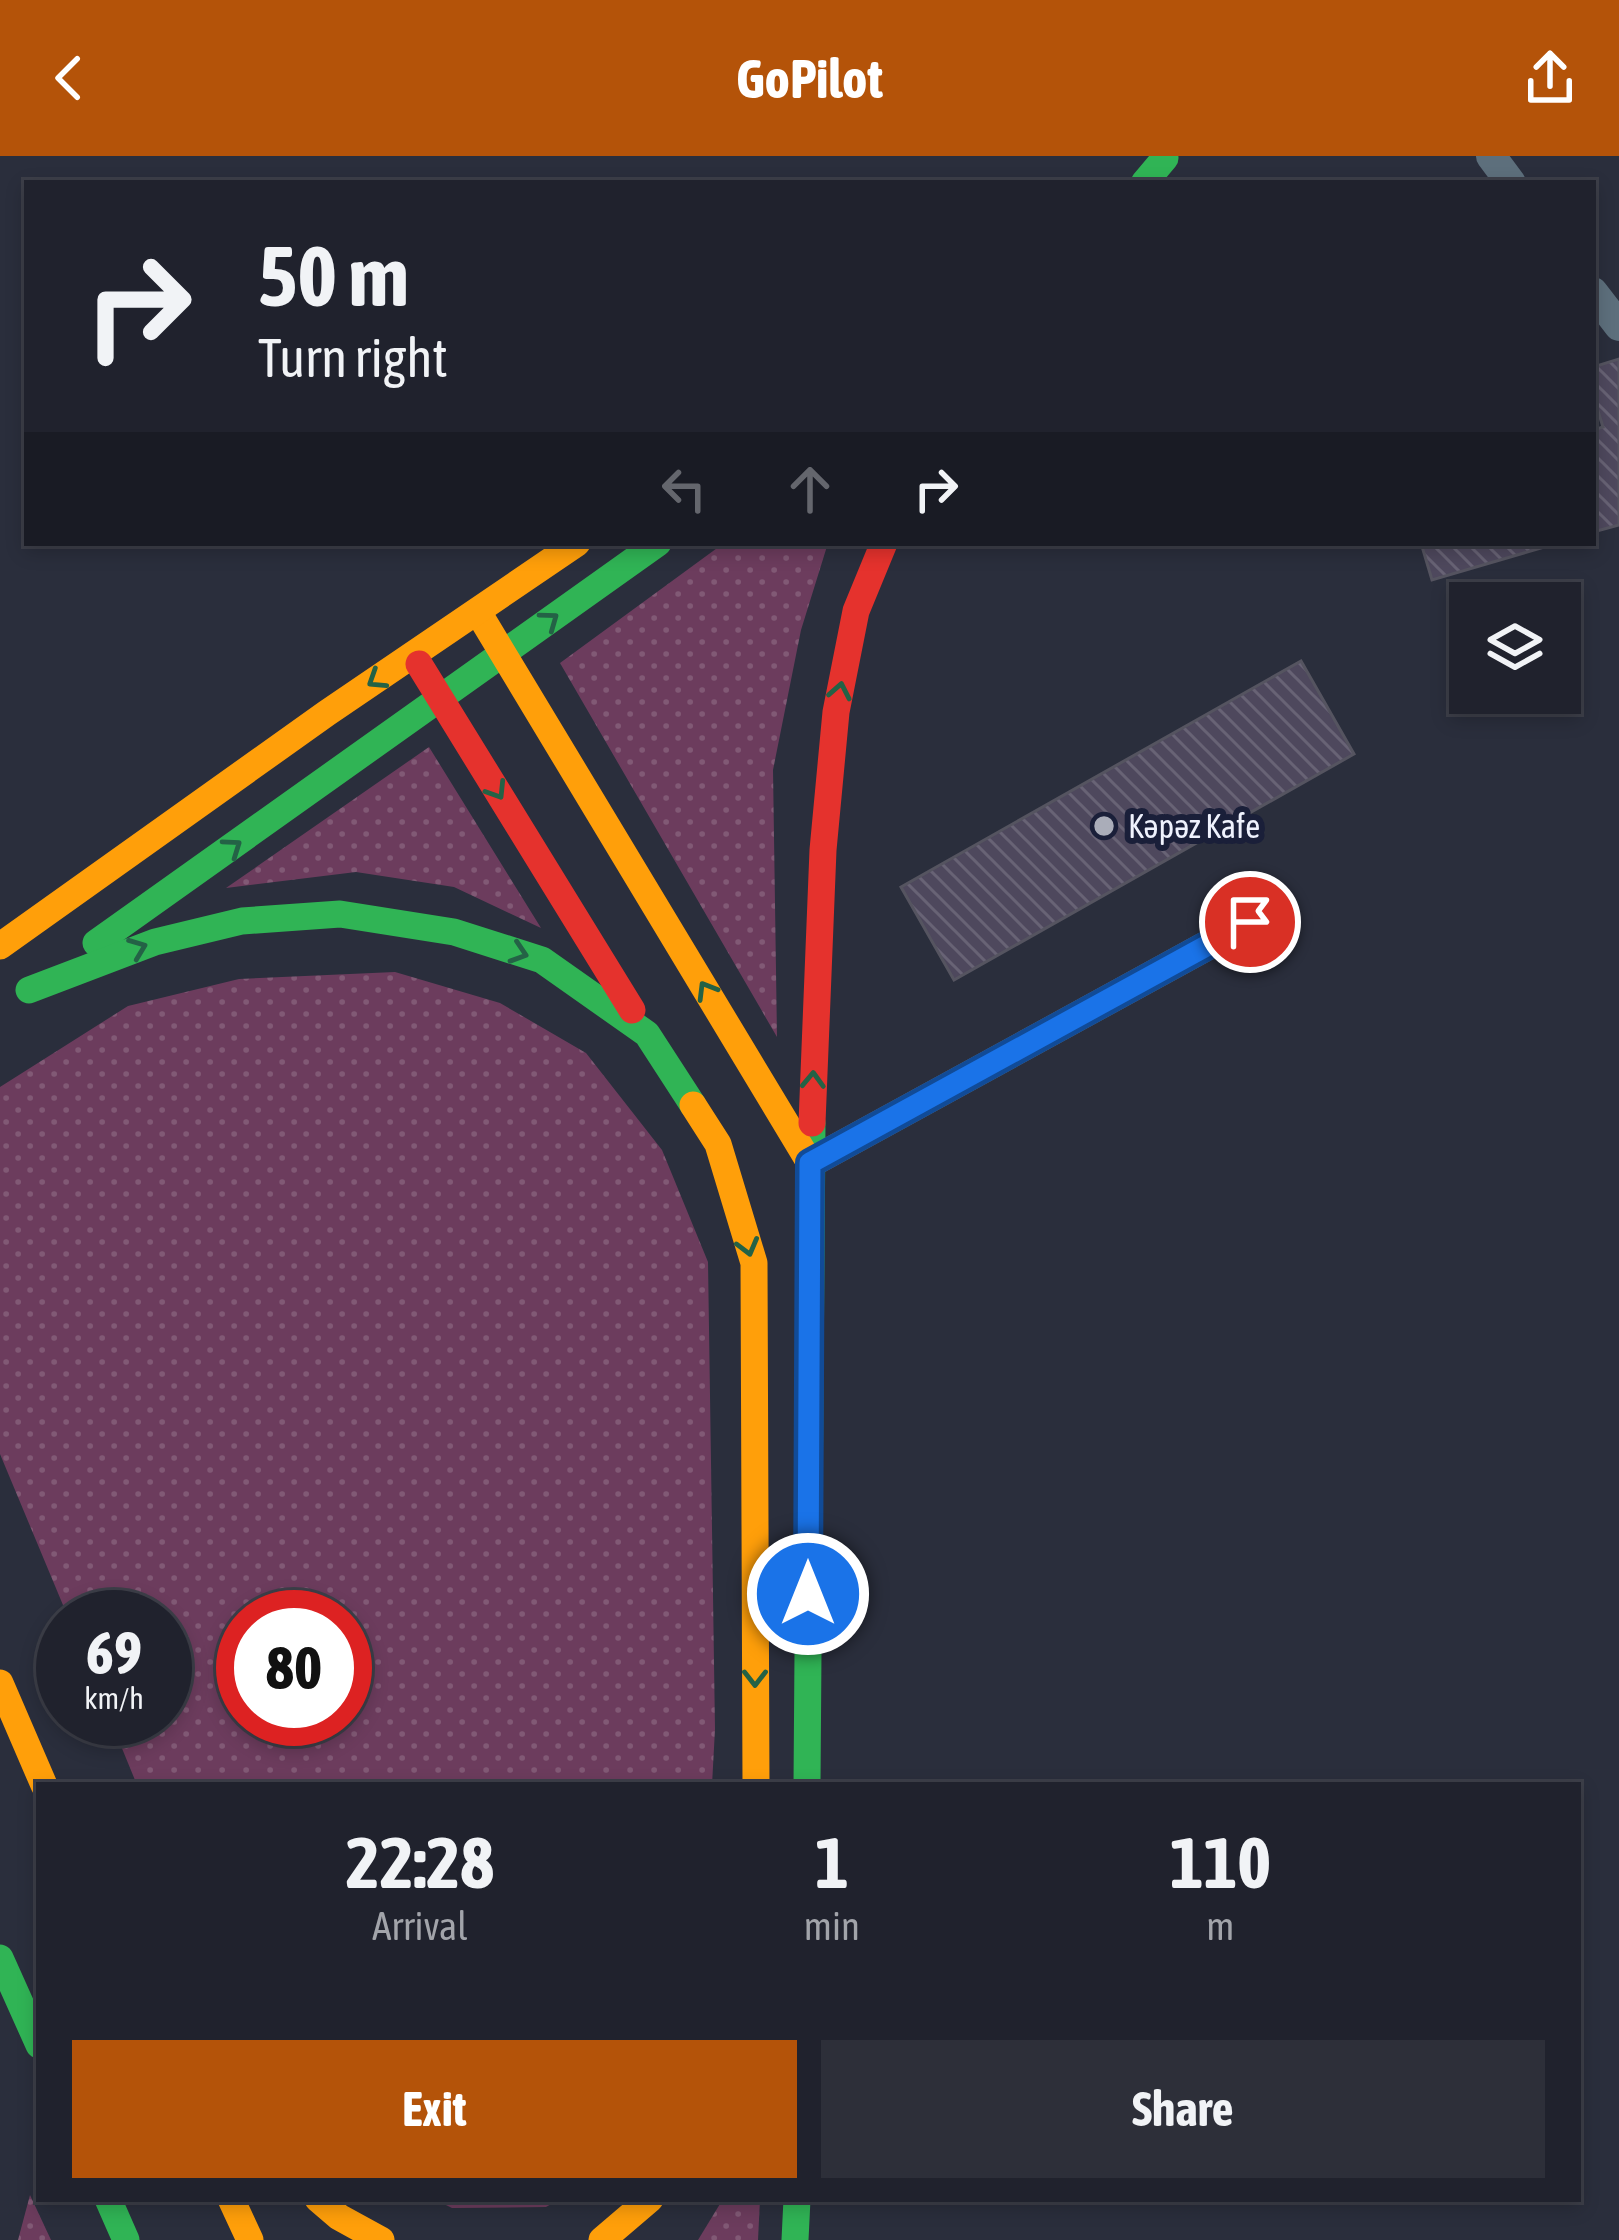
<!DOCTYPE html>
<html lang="en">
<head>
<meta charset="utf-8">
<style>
  body { margin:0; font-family:"Asap Condensed",sans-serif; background:#2d2f39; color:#f1f3f6; height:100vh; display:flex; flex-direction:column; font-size:45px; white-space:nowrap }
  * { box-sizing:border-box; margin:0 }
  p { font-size:39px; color:#a2a4aa }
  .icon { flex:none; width:66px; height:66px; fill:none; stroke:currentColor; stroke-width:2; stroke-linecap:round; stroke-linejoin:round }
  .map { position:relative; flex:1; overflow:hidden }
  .details { position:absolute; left:36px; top:1626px; width:1545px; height:420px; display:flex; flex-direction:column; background:#20222d; border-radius:0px; box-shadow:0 6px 18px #0003,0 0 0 3px #3d3f49 }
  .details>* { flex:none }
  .guide { position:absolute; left:24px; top:24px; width:1572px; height:366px; border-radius:0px; box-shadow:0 6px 18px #0003,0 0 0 3px #3d3f49; background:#20222d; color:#f1f3f6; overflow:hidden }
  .controls { position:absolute; left:1449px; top:426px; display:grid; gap:24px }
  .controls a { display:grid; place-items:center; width:132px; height:132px; border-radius:0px; background:#20222d; box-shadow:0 6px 18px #0003,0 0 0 3px #3d3f49; font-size:60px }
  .speed { position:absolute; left:36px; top:1434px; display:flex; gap:24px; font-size:60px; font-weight:700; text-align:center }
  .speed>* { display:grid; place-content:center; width:156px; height:156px; border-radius:50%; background:#20222d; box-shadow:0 6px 18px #0003,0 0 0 3px #3d3f49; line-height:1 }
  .speed small { font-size:30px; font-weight:400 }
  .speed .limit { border:18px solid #d22; background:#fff; color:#111 }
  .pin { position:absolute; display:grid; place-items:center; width:102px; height:102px; color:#fff; margin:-51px; border:6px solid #fff; border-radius:50%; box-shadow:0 3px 12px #0007 }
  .me { position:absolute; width:132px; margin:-66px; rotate:0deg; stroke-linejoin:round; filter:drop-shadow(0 0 9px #0008) }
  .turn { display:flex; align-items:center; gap:42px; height:252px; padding:0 36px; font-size:54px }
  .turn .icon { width:156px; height:156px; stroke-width:2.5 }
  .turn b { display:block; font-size:84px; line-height:102px }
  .lanes { display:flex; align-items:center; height:114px; padding:0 36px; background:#0003; justify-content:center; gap:60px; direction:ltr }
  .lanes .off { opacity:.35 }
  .eta { display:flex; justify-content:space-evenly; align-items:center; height:204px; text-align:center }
  .eta b { font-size:72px; font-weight:700; line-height:84px }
  .button { display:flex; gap:24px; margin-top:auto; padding:24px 36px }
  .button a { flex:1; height:138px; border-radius:0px; background:#b45309; color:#fff; font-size:48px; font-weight:700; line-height:138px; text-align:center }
  .button a+a { background:#2d2f39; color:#f1f3f6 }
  header { display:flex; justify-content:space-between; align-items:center; height:156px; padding:0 36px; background:#b45309; color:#fff; font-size:54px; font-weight:700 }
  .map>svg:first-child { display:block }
</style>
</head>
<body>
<header><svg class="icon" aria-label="back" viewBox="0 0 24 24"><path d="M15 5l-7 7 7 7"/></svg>GoPilot<svg class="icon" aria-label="share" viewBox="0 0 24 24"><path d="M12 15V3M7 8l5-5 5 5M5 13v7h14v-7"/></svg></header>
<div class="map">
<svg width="1619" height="2084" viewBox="0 0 1619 2084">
  <defs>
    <pattern id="grass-dots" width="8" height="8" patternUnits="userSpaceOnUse" patternTransform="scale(3)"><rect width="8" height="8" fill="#6c3c5d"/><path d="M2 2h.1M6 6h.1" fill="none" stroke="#815975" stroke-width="1.8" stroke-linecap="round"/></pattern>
    <pattern id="building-back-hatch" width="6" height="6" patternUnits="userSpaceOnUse" patternTransform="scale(3)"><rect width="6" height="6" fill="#4e485d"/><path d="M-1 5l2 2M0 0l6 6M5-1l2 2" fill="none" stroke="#686375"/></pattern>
  </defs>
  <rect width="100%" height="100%" fill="#2a2e3c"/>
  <g fill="url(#grass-dots)" fill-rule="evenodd">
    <path d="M724 387H828L801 474 773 614 777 881 560 507Z"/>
    <path d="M429 591 541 772 454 731 356 716 226 732Z"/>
    <path d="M395 816 500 847 586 897 662 994 708 1106 715 1573 712 1629H137L110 1563H165V1461H68L0 1298V931L128 850 239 823ZM345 1461V1563H243V1461Z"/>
    <path d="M30 2039 51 2084H18Z"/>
    <path d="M434 2043H560L546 2051 452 2052Z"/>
    <path d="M723 2043H760L758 2084H698Z"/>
  </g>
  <g fill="url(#building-back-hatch)" stroke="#555460" stroke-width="3">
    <path d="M1619 203V369L1593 376V274L1603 271 1593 239V211Z"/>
    <path d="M1421 387H1558L1432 424Z"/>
    <path d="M1301 505 1354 598 954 824 901 731Z"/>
  </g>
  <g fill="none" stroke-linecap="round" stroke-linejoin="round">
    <g stroke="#5d6f7c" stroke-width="30">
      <path d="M1491 0 1511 27"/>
      <path d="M1593 136 1619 170"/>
      <path d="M810 1007 1250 766"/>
    </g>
    <g stroke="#30b455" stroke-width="27">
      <path d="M1144 27 1165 2"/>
      <path d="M96 787 658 387"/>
      <path d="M29 834 155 786 242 765 340 758 454 776 542 804 647 878 693 949"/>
      <path d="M807 1629 812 967"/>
      <path d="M0 1802 39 1889"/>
      <path d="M108 2043 126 2084"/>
      <path d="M795 2084 797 2043"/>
    </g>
    <g stroke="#ff9f0a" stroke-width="27">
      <path d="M478 456 810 1007"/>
      <path d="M0 790 327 557 577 387"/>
      <path d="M693 949 718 988 754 1107 756 1629"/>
      <path d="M0 1527 44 1629"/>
      <path d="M231 2043 250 2084"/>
      <path d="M318 2043 339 2061 381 2084"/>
      <path d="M602 2084 650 2043"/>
    </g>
    <g stroke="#e5322d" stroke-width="27">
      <path d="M419 508 632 854"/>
      <path d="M812 967 823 694 836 556 856 455 884 387"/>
    </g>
  </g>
  <defs><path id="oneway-chevron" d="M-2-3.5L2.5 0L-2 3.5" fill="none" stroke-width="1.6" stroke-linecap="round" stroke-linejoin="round" transform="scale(3)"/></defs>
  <g stroke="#246246">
    <use href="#oneway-chevron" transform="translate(550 464) rotate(-36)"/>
    <use href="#oneway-chevron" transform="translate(376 524) rotate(147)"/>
    <use href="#oneway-chevron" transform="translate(840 535) rotate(-79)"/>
    <use href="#oneway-chevron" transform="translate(497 635) rotate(58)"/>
    <use href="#oneway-chevron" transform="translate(233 691) rotate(-35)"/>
    <use href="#oneway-chevron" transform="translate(138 792) rotate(-21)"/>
    <use href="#oneway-chevron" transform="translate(519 797) rotate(18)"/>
    <use href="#oneway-chevron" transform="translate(706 834) rotate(-121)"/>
    <use href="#oneway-chevron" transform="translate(813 924) rotate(-88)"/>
    <use href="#oneway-chevron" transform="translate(748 1091) rotate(75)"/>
    <use href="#oneway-chevron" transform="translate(755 1522) rotate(90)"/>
  </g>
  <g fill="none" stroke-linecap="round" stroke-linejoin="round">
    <defs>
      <path id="route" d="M808 1438 810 1007 1250 766"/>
    </defs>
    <use href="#route" stroke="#114b97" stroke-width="30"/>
    <use href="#route" stroke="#1a73e8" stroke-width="21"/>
  </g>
  <circle fill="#aaadb9" stroke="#1a1f39" stroke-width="4.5" cx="1104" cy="670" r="12"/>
  <g text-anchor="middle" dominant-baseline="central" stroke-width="12" stroke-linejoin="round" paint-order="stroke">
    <g font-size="33" fill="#eff2fd" stroke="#1a1f39" text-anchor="start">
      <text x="1128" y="670">Kəpəz Kafe</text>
    </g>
  </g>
</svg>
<div class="controls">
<a><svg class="icon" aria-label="layers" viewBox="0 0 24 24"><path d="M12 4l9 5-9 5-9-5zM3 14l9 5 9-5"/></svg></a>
</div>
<div class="speed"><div>69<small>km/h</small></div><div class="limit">80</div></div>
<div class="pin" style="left:1250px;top:766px;background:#d93025"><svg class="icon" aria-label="arrive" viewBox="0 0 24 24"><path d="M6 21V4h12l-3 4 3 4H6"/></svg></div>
<svg class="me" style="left:808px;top:1438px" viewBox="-20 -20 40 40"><circle r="17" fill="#1a73e8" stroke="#fff" stroke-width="3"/><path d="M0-11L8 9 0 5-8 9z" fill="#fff"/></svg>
<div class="guide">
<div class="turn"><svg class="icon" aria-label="right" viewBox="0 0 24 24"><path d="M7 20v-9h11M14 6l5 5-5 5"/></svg><div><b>50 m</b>Turn right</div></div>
<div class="lanes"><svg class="icon off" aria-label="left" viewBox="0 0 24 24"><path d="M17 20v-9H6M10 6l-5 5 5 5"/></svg><svg class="icon off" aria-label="ahead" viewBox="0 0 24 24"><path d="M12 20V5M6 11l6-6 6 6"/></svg><svg class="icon" aria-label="right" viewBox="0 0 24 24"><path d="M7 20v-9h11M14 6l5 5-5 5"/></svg></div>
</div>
<section class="details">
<div class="eta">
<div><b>22:28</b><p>Arrival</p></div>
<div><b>1</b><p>min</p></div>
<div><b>110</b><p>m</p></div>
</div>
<div class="button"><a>Exit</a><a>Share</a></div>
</section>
</div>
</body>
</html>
